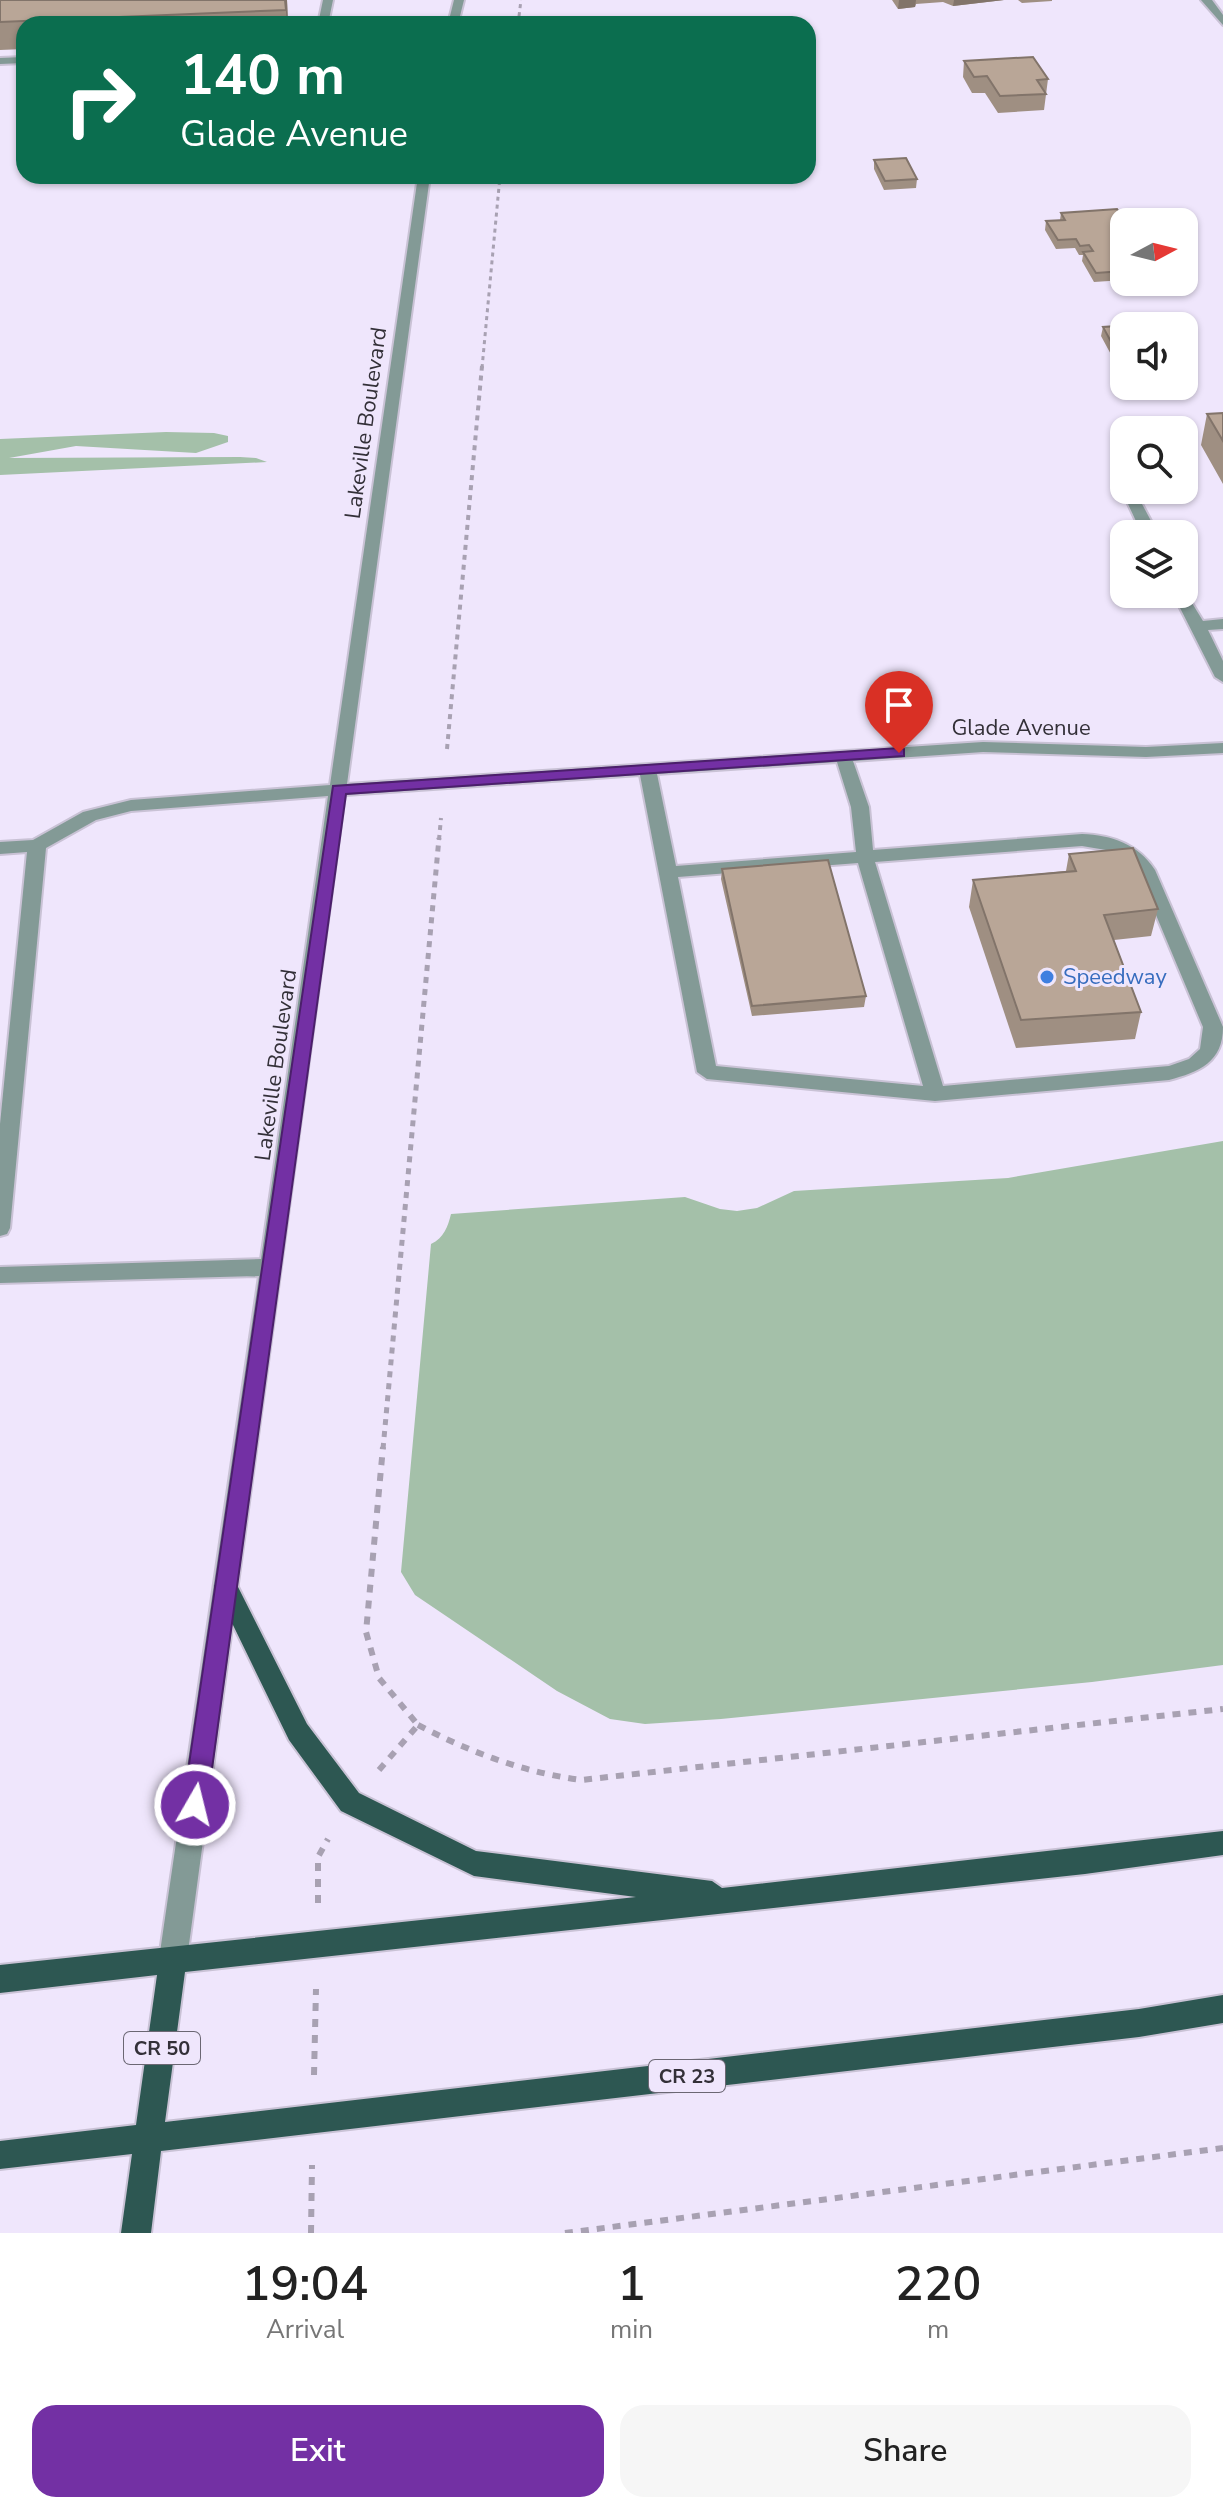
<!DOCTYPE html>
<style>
:root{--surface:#fff;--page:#f6f6f6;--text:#222;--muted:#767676;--accent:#7330a4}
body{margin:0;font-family:"Nunito Sans",sans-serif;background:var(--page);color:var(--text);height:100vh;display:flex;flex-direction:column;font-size:30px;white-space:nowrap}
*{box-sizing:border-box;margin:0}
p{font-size:26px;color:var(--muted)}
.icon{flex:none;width:44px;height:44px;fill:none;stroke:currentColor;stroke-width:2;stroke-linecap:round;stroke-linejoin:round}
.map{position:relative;height:2233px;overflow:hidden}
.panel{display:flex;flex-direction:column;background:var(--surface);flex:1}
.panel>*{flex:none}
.hud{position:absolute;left:16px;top:16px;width:800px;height:168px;border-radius:24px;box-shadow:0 2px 6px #0004;background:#0b6e4f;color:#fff;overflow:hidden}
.needle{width:52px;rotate:83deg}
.tools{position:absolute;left:1110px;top:208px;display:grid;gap:16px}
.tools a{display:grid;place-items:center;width:88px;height:88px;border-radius:16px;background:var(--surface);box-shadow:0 2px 6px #0004;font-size:40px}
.pin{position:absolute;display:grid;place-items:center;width:68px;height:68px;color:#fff;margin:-82px -34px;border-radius:50% 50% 50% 0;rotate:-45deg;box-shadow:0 0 8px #0007}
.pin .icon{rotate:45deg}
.me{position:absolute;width:88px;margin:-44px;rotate:8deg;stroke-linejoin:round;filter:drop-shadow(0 0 6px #0008)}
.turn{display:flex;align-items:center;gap:28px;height:168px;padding:0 32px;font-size:36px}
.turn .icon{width:104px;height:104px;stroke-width:2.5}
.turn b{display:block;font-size:56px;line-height:68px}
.eta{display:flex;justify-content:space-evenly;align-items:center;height:136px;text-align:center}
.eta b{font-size:48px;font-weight:600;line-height:56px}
.button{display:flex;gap:16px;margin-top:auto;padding:16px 32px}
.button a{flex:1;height:92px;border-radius:24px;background:var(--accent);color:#fff;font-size:32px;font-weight:600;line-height:92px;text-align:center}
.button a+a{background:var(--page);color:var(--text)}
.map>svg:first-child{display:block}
</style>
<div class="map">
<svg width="1223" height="2233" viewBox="0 0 1223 2233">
<rect width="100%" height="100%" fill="#efe6fc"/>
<!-- green -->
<path fill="#a4c0a9" d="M166,432L214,433L228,436V442L196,453L76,446L9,458L240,457L256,458L267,462L0,475V439Z
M1223,1141V1665L1092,1682L721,1719L645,1724L610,1719L557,1691L415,1595L401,1572L431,1244C444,1238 448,1226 451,1214L685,1197L720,1209L737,1211L757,1208L794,1191L1008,1178Z"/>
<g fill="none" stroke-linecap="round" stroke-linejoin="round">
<defs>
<path id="minor" d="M323,0H333L328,24H318Z
M454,0H464L458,24H448Z
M1201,0H1212L1223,15V25Z
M24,57V63L0,64V58Z
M418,176H430L347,784L983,742L1146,747L1223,743V753L1146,757L983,752L853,761L869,807L873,850L1082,834C1112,835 1138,844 1155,870L1223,1027C1223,1062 1199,1072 1169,1080L935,1101L707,1079L697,1072L640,775L345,795L187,1959L183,1968L173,1972L163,1968L159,1959L259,1276L0,1283V1267L261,1259L328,796L131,811L96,820L46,848L10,1228L7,1234L0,1236V1124L27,852L0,854V842L33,840L83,812L131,800L330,785ZM837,762L851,807L856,852L676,866L657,774ZM1082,846L1112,851L1138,872L1203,1027L1200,1049L1189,1059L1169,1066L943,1086L875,862ZM858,863L923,1086L716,1066L678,877Z
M1135,500L1142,504L1158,534H1142L1128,504Z
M1184,590L1203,621L1223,619V629L1208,630L1223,661V682L1215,677L1173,594H1184Z"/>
<path id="major" d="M226,1576L234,1579L307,1724L359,1793L476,1851L712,1881L722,1888L1223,1831V1855L1085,1874L185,1972L165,2122L1139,2009L1223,1995V2023L1139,2037L161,2151L151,2233H121L132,2154L0,2169V2141L136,2125L157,1975L0,1993V1965L636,1897L474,1876L341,1811L289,1740L214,1586L218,1579Z"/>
</defs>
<!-- minor casing -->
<use href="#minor" stroke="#c9c2d5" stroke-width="4"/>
<!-- major casing -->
<use href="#major" stroke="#c9c2d5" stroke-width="4"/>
<!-- path-far3 -->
<path stroke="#a8a1b2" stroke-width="3" stroke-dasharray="4 4" stroke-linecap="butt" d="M518,24L521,0
M482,368L500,176"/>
<!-- path-far2 -->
<path stroke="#a8a1b2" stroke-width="4" stroke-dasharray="5 5" stroke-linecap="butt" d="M447,749L482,366
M439,840L441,818"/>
<!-- path-far1 -->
<path stroke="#a8a1b2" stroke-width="5" stroke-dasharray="6 6" stroke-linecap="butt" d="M383,1449L439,838"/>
<!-- path -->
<path stroke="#a8a1b2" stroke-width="6" stroke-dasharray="8 8" stroke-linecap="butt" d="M418,1725C470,1752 522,1772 581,1780L1223,1709
M379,1770L418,1725L379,1678L366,1632L383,1447
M318,1903V1857L328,1839
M314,2075L316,1989
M311,2233L312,2165
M565,2233L1223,2148"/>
<!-- minor -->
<use href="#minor" fill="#839a96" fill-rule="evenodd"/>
<!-- major -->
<use href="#major" fill="#2d5752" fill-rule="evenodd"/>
</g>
<!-- wall -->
<path fill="#9f8f82" d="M0,0H287L288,24H24V49L0,50Z
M892,0H1004L953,6L943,2L916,4L915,7L898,9Z
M1018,0H1052V1L1022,3Z
M964,61L1048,79L1044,110L998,113L985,93H972L963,77Z
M874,160L917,179L916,188L884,190L874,169Z
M1061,213L1124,222V280L1094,282L1082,261L1083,255H1079L1075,248L1056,249L1045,230L1046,221L1060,220Z
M1124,326V360H1114L1101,336L1103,327Z
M1223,413V484L1201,445L1207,414Z
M1069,854L1158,909L1151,936L1114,940L1141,1012L1135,1039L1016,1048L969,907L973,880L1066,871Z
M722,869L866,996L864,1007L752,1016L721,879Z"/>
<!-- shaded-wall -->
<path fill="#82746a" d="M285,0H287L288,24H287Z
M899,0H916L915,7L898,9Z
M954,0H1004L953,6Z"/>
<!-- building -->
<path fill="#b9a697" stroke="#82746a" stroke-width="2" d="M0,0H285L286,10L0,22Z
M1033,57L1048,79L1037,80L1046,94L1000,96L987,76L974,77L964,61Z
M906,158L917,179L885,181L874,160Z
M1117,209L1125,222H1124V271L1096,273L1083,252L1093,251L1089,245L1080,246L1076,239L1058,240L1046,221L1065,220L1061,213Z
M1165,323L1167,326H1124V350L1116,351L1103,327Z
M1223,413V441L1207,414Z
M1133,848L1158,909L1104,915L1141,1012L1021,1020L973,880L1076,871L1069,854Z
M828,860L866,996L752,1006L722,869Z"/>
<!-- route -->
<path fill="#7330a4" stroke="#4b1f6b" stroke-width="2" d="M899,748L904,749V756L346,794L207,1805L203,1813L195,1816L187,1813L183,1805L333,786Z"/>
<!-- markers -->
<circle fill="#3f7fe0" stroke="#efe6fc" stroke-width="3" cx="1047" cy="977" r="8"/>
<g text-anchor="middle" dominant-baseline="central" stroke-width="6" stroke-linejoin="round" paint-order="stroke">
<!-- shield labels -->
<g fill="#efe6fc" stroke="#6b6773" stroke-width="2">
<rect x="124" y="2032" width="76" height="32" rx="6"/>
<rect x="649" y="2060" width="76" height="32" rx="6"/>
</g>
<g font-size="20" font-weight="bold" fill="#333038">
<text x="162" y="2048">CR 50</text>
<text x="687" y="2076">CR 23</text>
</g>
<!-- street labels -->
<g font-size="22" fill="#333038" stroke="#efe6fc">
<text transform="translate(366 423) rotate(-82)">Lakeville Boulevard</text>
<text x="1021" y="728">Glade Avenue</text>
<text transform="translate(276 1065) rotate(-82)">Lakeville Boulevard</text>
</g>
<!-- shop labels -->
<g font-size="22" fill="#366cbe" stroke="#efe6fc" text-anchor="start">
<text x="1063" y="977">Speedway</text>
</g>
</g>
</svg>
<div class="tools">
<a><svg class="needle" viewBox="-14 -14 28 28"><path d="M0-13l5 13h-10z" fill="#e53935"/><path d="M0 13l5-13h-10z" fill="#767676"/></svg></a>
<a><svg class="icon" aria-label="sound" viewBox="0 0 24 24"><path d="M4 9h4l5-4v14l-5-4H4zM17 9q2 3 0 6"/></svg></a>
<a><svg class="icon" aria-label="search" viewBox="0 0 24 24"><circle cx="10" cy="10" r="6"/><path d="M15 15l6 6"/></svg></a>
<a><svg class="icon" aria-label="layers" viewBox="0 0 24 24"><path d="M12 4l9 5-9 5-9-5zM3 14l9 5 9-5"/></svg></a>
</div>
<div class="pin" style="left:899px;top:753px;background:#d93025"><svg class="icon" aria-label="arrive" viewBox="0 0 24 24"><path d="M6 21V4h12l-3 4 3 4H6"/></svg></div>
<svg class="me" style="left:195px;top:1805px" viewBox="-20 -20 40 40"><circle r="17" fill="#7330a4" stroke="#fff" stroke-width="3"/><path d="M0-11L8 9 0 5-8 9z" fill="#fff"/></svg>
<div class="hud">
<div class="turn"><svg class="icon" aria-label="right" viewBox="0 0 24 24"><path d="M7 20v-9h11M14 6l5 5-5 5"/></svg><div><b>140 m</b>Glade Avenue</div></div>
</div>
</div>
<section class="panel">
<div class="eta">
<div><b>19:04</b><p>Arrival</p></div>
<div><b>1</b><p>min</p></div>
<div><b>220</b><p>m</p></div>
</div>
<div class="button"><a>Exit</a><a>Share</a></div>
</section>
